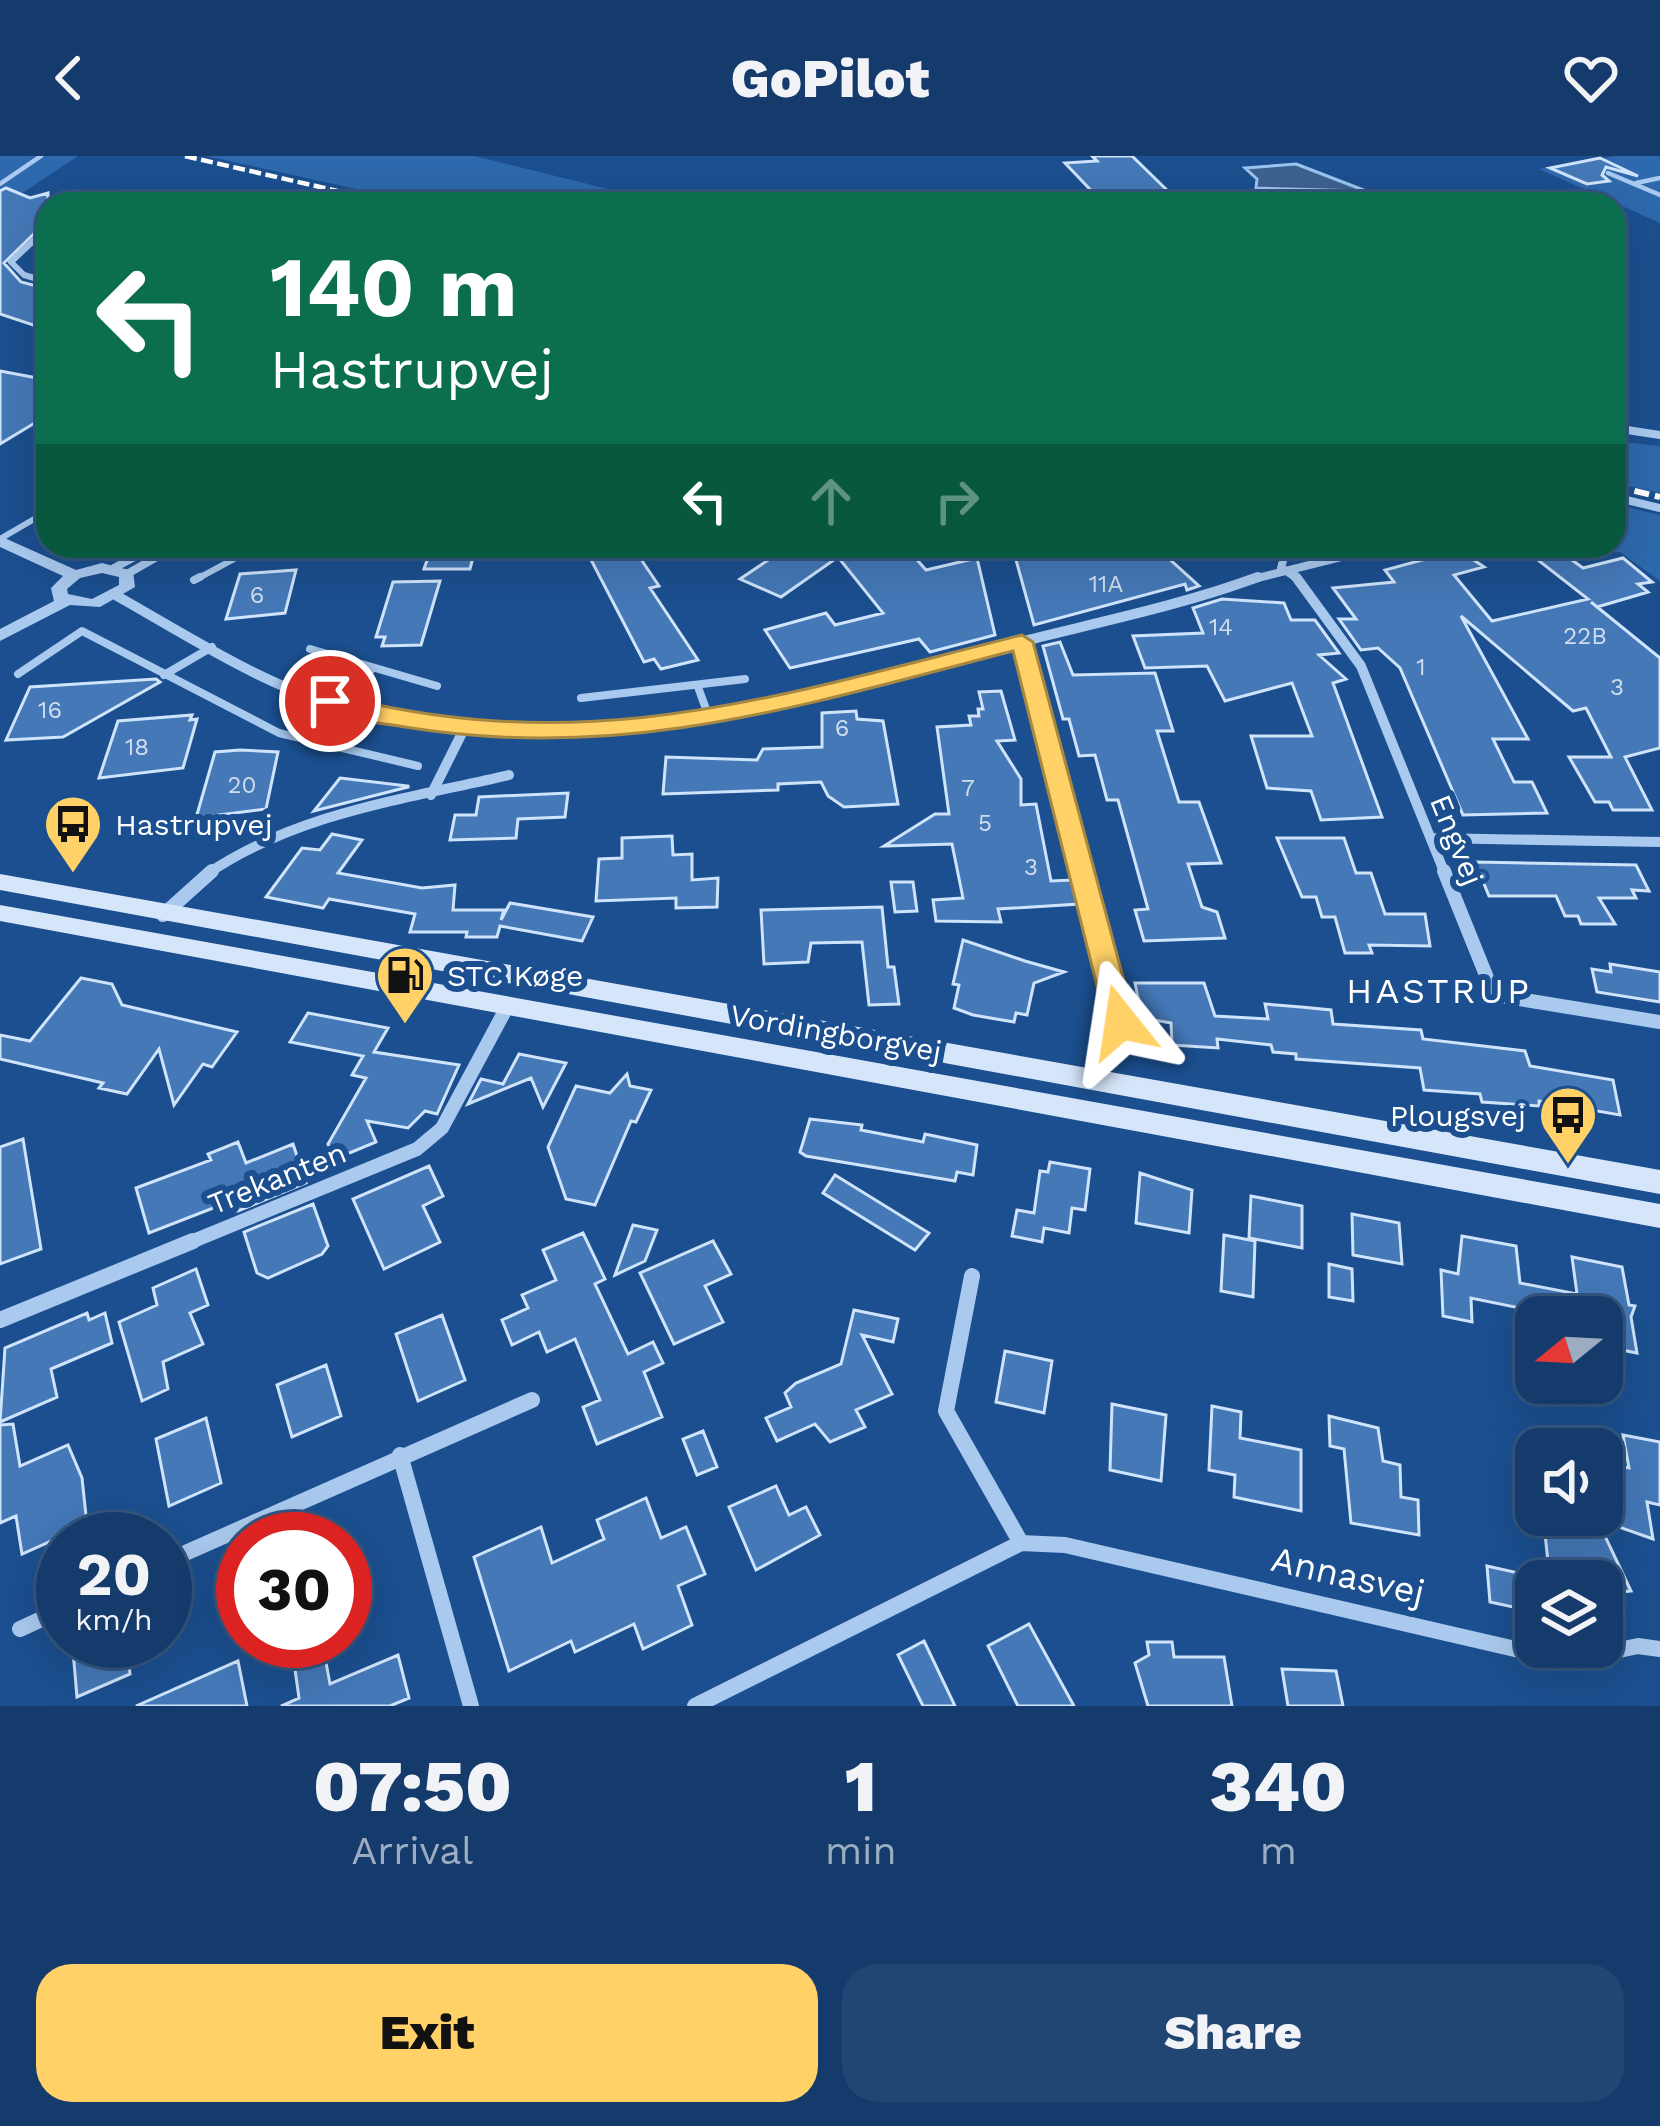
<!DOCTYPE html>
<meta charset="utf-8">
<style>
:root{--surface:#143b6b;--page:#214673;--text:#f1f3f6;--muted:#9dadc1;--line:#33557e;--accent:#ffd166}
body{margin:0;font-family:"Work Sans",sans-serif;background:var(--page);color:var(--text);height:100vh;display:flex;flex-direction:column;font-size:45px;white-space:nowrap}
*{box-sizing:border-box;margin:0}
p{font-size:39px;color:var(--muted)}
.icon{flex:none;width:66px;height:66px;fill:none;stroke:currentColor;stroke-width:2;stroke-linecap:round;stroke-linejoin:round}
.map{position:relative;height:1550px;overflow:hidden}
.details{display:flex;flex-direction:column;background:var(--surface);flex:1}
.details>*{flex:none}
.guide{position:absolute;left:36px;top:36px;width:1590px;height:366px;border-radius:36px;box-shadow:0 12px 48px #0002,0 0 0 3px var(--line);background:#0b6e4f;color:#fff;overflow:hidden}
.needle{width:78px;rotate:252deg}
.tools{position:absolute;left:1515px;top:1140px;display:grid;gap:24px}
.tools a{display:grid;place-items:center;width:108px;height:108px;border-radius:24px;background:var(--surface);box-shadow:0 12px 48px #0002,0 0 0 3px var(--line);font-size:60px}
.speed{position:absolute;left:36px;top:1356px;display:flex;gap:24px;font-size:60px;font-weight:700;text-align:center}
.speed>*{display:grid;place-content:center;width:156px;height:156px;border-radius:50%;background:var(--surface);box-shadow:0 12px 48px #0002,0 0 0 3px var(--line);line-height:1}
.speed small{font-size:30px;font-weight:400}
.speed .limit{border:18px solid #d22;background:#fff;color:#111}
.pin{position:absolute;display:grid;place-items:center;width:102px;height:102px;color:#fff;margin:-51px;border:6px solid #fff;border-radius:50%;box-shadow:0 3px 12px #0007}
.me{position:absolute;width:132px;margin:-66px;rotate:345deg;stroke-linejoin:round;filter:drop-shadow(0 0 9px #0008)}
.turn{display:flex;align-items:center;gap:42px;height:252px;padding:0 36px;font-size:54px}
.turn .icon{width:156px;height:156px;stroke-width:2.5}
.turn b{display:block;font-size:84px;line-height:102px}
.lanes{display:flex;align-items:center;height:114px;padding:0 36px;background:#0003;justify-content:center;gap:60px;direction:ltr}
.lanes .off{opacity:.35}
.eta{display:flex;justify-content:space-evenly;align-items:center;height:204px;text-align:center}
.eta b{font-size:72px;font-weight:800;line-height:84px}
.cta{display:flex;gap:24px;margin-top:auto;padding:24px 36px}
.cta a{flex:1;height:138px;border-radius:36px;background:var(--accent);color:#111;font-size:48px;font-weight:800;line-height:138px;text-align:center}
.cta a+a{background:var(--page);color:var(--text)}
header{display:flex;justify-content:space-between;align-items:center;height:156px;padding:0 36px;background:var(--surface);font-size:54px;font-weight:800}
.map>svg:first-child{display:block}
</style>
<header><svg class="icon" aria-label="back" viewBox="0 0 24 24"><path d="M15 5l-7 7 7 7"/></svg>GoPilot<svg class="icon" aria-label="heart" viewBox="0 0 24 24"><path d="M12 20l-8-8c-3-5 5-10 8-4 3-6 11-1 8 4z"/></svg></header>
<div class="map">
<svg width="1660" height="1550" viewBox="0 0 1660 1550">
<rect width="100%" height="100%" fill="#1b4f8f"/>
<!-- green -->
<path fill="#2e69ad" d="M0,0H78L0,52Z
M206,0H474L669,48H425Z
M1616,0H1660V67L1539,13Z
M1614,285L1660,290V337L1614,327Z
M1614,348L1660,359V425L1620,396L1583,397L1575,390H1614Z"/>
<!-- water -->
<path fill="#3c6290" stroke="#9cc4f0" stroke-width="3" d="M1296,8L1366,35L1256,32L1257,23L1245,12Z"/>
<!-- building -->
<path fill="#4478b7" stroke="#cfe3fa" stroke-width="3" d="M1092,0H1132L1174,41L1102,46L1065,7L1097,5Z
M1600,2L1638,20L1606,11L1602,19L1609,25L1587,28L1550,12Z
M6,32L30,42L48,37V64L4,107L21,126L48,133V174L0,158V35Z
M0,215L48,224V259L0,288Z
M432,390H476L470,413H424Z
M614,390H632L659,430L650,432L698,504L661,513L654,503L644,506L587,396Z
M789,390H905L926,414L977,402L995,479L930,496L919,483L790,512L765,474L826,457L835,469L883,457L838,401L781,441L740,423Z
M1026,390L1072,396L1088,392L1094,398L1155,390L1199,430L1187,434L1185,428L1034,469L1013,393Z
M1520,390H1553L1583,412L1623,402L1652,426L1638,428L1648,436L1597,451L1591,446L1660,502V592L1625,601L1652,654H1613L1609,646H1595L1569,601H1611L1586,552L1573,555L1461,460L1528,583H1493L1514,626H1532L1547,657L1463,659L1400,512L1378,492L1361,494L1339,463H1356L1333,432L1394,426L1385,414L1459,394L1484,411L1454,419L1492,465L1588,443Z
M296,414L285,457L226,463L240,418Z
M440,425L421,489L382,490L385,481H376L393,426Z
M1222,443L1284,447L1291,464H1315L1339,497L1319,499L1346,523L1333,527L1382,661L1321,664L1311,635L1267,632L1251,580H1312L1292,527L1225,545L1207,510L1145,512L1133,480L1203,477L1193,452Z
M1060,486L1073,519L1155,517L1173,575H1157L1179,646H1199L1221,707L1188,708L1202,751L1217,756L1225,782L1144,785L1135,754L1148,753L1118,644H1107L1095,599L1079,600L1069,563H1063L1043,490Z
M156,523L160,526L63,581L6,584L30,531Z
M1001,535L1015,584L997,585L1021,623V649L1036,648L1051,725L1073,724L1079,748L998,753L1001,766L936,765L933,744L963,742L952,688L884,690L935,658H949L937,571L971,569L969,560H979L978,553H983L979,536Z
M856,555L857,563L883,565L898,648L844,651L828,640L821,626L778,628V634L663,638L666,601L757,604L763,593L822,591V557Z
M192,559L190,564L197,563L183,612L99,622L118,565Z
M240,594L278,596L266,653L196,662L215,596Z
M340,622L408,630V631L314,655Z
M568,637L565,661L518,663L516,682L450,684L455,659H476L479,641Z
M332,678L362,684L338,717L422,732L455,729L453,754H504L501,764L510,747L593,761L582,785L500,770L497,781H466L467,776H410L415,758L329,743L323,752L266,741L302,692L320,694Z
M672,680L673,699L692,698V724L718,722L717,751L676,752V742L596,745L599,703L622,702V682Z
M1277,682H1344L1356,717H1371L1385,758H1425L1430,790L1369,789L1372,797H1345L1335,761H1322L1316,741H1302Z
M1475,706L1636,709L1649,735L1632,734L1636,742H1599L1615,768H1581L1578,760H1565L1556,740H1489Z
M891,726H913L917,755L895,756Z
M882,751L888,811H894L899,848L869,849L862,786L811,787L808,806L764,808L761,754Z
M963,784L1025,805L1064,816L1034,827L1027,859L1016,857L1014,866L973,859L954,852L959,829L953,828Z
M1610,808L1660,816V846L1597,836L1592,813L1611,816Z
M81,822L112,828L122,849L237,876L212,911L203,908L174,949L159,893L127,938L99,932L103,927L0,903V879L30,885Z
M1135,827H1204L1215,860L1268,863L1265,848L1301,851L1331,854L1333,868L1421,874L1423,883L1525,895L1530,910L1613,924L1620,959L1539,945V950L1482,946L1480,938L1424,934L1420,912L1296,903V898L1273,896L1271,889L1217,883L1218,892L1172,889L1171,867L1142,862Z
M308,857L388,872L374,896L459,909L437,958L425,955L408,972L367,965L376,986L335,1003L328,988L366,922L352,919L363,900L290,886Z
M519,898L566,907L543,951L531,922L468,948L481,923L503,928Z
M627,918L630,930L651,934L636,966L631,965L595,1049L566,1043L548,991L576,930L610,937Z
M810,963L862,969L861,974L923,986L925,978L977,989L973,1019L957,1016L955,1025L806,1000L800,996Z
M23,983L41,1093L0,1108V991Z
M238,986L246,1007L293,988L306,1027L238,1055L228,1054L226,1047L149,1077L136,1032L211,1004L208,998Z
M1050,1006L1090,1013L1085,1054L1072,1052L1069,1077L1044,1072L1042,1086L1012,1080L1017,1054L1034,1057L1040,1015L1048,1016Z
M429,1010L443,1040L423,1050L440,1086L384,1113L353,1043Z
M1140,1017L1192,1034L1189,1077L1136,1067Z
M835,1019L929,1077L915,1094L823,1037Z
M1251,1040L1302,1050V1092L1249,1082Z
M313,1048L328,1090L322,1098L268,1122L257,1117L244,1076Z
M1352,1058L1399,1067L1402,1108L1353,1099Z
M633,1069L657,1074L645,1105L615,1119Z
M583,1077L605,1123L595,1128L628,1198L653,1186L663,1207L644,1216L662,1261L597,1288L583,1251L600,1244L575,1183L547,1196L539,1176L512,1189L502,1164L528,1152L522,1139L556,1124L543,1094Z
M1224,1079L1255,1085L1253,1141L1221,1135Z
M1462,1080L1516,1090L1520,1127L1577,1138L1572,1101L1622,1111L1629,1149L1635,1150L1631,1161L1637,1197L1602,1190V1161H1564L1471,1142L1472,1166L1443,1160L1441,1114L1458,1118Z
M713,1085L731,1118L705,1130L723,1166L674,1188L640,1117Z
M1329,1108L1352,1113L1353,1145L1329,1141Z
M196,1113L208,1149L190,1157L203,1188L163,1206L168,1233L142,1245L119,1166L157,1149L153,1132Z
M854,1154L898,1163L893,1186L862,1179L892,1238L856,1254L865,1271L830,1286L815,1268L777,1285L766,1262L791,1251L785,1237L796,1227L841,1208Z
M87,1157L89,1164L105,1157L112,1187L51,1213L57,1241L0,1266L5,1192Z
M442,1159L465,1224L418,1245L396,1178Z
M1005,1195L1052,1205L1044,1257L996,1246Z
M326,1209L341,1260L292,1281L277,1229Z
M1112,1248L1166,1259L1161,1325L1110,1314Z
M1212,1250L1241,1256L1240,1282L1301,1294V1355L1234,1341L1235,1319L1209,1314Z
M1329,1260L1378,1272L1383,1305L1400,1309L1401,1341L1418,1344L1419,1379L1351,1367L1344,1293L1330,1290Z
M206,1262L221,1327L169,1350L156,1283Z
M13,1268L20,1310L68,1289L82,1322L87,1369L22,1398L16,1360L0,1367V1269Z
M703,1275L717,1311L697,1319L683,1283Z
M1623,1279L1660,1286V1349L1647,1346L1653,1383L1602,1365V1307L1629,1312Z
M776,1330L789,1359L806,1351L820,1379L756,1414L729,1351Z
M646,1342L661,1382L686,1371L705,1418L678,1430L692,1469L643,1493L634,1468L575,1496L571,1485L509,1515L474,1401L541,1371L552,1407L604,1383L597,1364Z
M1543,1359H1595L1631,1435L1602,1438V1425H1550Z
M1487,1410L1536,1421V1456L1490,1446Z
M1029,1468L1074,1550H1018L988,1490Z
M97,1485H127L130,1518L77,1541L73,1495Z
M291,1485H322L330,1528L398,1499L409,1542L390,1550H281L299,1542Z
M924,1485L955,1550H923L898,1499Z
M1147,1486H1172L1174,1501H1224L1232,1550H1148L1135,1507L1149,1499Z
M238,1505L247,1550H136Z
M1282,1513L1336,1515L1343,1550H1288Z"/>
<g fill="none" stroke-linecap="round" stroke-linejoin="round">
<!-- service-far2 -->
<path stroke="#a9c9ee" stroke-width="4.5" d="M1608,17L1660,39
M1636,27L1660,22
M0,28L41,0"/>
<!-- service-far1 -->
<path stroke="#a9c9ee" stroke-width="6" d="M0,383L48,355
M195,424L258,390"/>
<!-- service -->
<path stroke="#a9c9ee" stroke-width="8" d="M194,424L200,421
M310,493L437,530
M18,518L82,475L279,577L418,610
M164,519L212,491
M698,531L710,564
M581,542L745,523
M330,545L371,514"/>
<!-- minor-far4 -->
<path stroke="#a9c9ee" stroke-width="6" d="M48,71L11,106L24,119L48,126"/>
<!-- minor-far3 -->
<path stroke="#a9c9ee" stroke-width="8" d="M1614,272L1660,279
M1614,341L1660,352
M114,412L155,390
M1281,412L1287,390
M1285,414L1299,424
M127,418L176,390
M1250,424L1385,390"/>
<!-- minor-far2 -->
<path stroke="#a9c9ee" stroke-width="10" d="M1296,421L1361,510L1445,718
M117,440C195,484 273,536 362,557C579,608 795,544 1004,490C1089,468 1177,451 1258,421
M1022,486L1083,718
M431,639L464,573
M1431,682L1660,686
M207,718C297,657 405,643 509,619"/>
<!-- minor-far1 -->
<path stroke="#a9c9ee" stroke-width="14" d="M1082,715L1121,866
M1444,715L1494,839L1660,866
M163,759L212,715
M186,1088L417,993L442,972L507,851"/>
<!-- minor -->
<path stroke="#a9c9ee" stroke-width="16" d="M0,1164L193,1085
M400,1299L471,1550
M1021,1387L1065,1389L1567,1505L1638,1490L1660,1493
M165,1406L532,1244
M20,1473L63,1453
M695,1550L1021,1387L946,1255L972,1120"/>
<!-- tertiary -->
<path fill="#a9c9ee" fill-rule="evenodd" d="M0,380L76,414L102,407L133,415L135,431L100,451L70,449L0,485V473L54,445L51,432L63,420L0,391ZM102,417L119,421V429L92,443L68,438L67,433L80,422Z"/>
<!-- secondary -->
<path fill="#d6e6fa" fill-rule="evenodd" d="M0,718L1660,1014V1038L0,734Z
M0,749L1660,1048V1072L0,765Z"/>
<!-- rail-far1 -->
<path stroke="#fff" stroke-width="4.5" stroke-dasharray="12 4.5" stroke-linecap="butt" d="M185,0L394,48"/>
<!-- rail -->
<path stroke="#fff" stroke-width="6" stroke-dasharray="15 6" stroke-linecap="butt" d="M1614,330L1660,341"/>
</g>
<!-- route -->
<path fill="#ffd166" stroke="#a68842" stroke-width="3" d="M1022,479L1033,486L1135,866L1121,877L1106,866L1013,495C804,549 624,607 405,571C378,566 339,565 318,545L330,538C589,605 772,541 1022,479Z"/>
<!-- icons -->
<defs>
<symbol id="bus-pin" viewBox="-11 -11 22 30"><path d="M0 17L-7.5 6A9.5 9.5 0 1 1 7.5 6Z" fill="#ffd166" stroke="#1b4f8f"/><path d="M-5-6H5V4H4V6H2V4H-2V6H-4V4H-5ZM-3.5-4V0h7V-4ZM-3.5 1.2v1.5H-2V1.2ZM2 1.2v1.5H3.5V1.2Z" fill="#111"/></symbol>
<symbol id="fuel-pin" viewBox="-11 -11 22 30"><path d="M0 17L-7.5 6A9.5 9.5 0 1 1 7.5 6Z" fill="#ffd166" stroke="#1b4f8f"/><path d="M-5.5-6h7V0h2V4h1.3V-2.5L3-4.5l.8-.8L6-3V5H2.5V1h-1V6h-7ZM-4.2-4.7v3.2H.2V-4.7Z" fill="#111"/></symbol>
</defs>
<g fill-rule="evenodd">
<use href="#bus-pin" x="40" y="635" width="66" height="90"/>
<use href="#fuel-pin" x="372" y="786" width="66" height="90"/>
<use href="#bus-pin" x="1535" y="926" width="66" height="90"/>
</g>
<g text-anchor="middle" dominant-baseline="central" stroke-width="12" stroke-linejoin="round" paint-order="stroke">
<!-- number labels -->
<g font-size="24" fill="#d0dded">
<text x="1106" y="428">11A</text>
<text x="257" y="439">6</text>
<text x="1221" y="471">14</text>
<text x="1585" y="480">22B</text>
<text x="1421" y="511">1</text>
<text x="1617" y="531">3</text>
<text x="50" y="554">16</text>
<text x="842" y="572">6</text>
<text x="137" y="591">18</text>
<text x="242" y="629">20</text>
<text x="968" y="632">7</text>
<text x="985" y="667">5</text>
<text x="1031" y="711">3</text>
</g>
<!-- poi labels -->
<g font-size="30" fill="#fff" stroke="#1b4f8f" text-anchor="start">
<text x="115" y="668">Hastrupvej</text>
<text x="447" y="819">STC Køge</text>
<text x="1526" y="959" text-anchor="end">Plougsvej</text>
</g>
<!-- street labels -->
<g font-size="30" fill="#fff" stroke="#1b4f8f">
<text transform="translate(1457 684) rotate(68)">Engvej</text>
<text transform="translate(836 877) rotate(10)">Vordingborgvej</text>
<text transform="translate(277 1022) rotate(-22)">Trekanten</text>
</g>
<!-- quarter labels -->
<g font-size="36" letter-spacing="3" fill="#fff" stroke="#1b4f8f">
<text x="1439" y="835">HASTRUP</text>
</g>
<!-- near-street labels -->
<g font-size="36" fill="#fff" stroke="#1b4f8f">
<text transform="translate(1348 1420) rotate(13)">Annasvej</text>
</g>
</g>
</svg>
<div class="tools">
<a><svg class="needle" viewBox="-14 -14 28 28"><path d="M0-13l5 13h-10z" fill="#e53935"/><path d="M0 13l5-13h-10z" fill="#9dadc1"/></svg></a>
<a><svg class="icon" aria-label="sound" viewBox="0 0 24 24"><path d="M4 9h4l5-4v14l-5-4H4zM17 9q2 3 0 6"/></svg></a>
<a><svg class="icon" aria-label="layers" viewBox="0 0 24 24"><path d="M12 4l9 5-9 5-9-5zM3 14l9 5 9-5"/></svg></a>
</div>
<div class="speed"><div>20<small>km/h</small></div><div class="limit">30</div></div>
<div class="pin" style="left:330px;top:545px;background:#d93025"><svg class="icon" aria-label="arrive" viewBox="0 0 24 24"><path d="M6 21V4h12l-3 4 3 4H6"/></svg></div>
<svg class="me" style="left:1121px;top:866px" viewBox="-20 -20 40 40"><path d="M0-17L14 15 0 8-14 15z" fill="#ffd166" stroke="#fff" stroke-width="4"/></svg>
<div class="guide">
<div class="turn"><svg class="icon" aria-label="left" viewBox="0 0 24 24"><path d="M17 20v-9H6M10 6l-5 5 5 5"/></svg><div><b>140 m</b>Hastrupvej</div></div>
<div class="lanes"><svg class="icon" aria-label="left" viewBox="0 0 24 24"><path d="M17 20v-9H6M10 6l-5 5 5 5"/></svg><svg class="icon off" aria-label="ahead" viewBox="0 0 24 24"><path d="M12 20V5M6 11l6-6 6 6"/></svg><svg class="icon off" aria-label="right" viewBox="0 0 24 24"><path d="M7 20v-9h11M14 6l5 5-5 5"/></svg></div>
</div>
</div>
<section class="details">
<div class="eta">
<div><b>07:50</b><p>Arrival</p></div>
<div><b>1</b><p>min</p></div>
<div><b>340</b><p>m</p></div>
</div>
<div class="cta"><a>Exit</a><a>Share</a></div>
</section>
